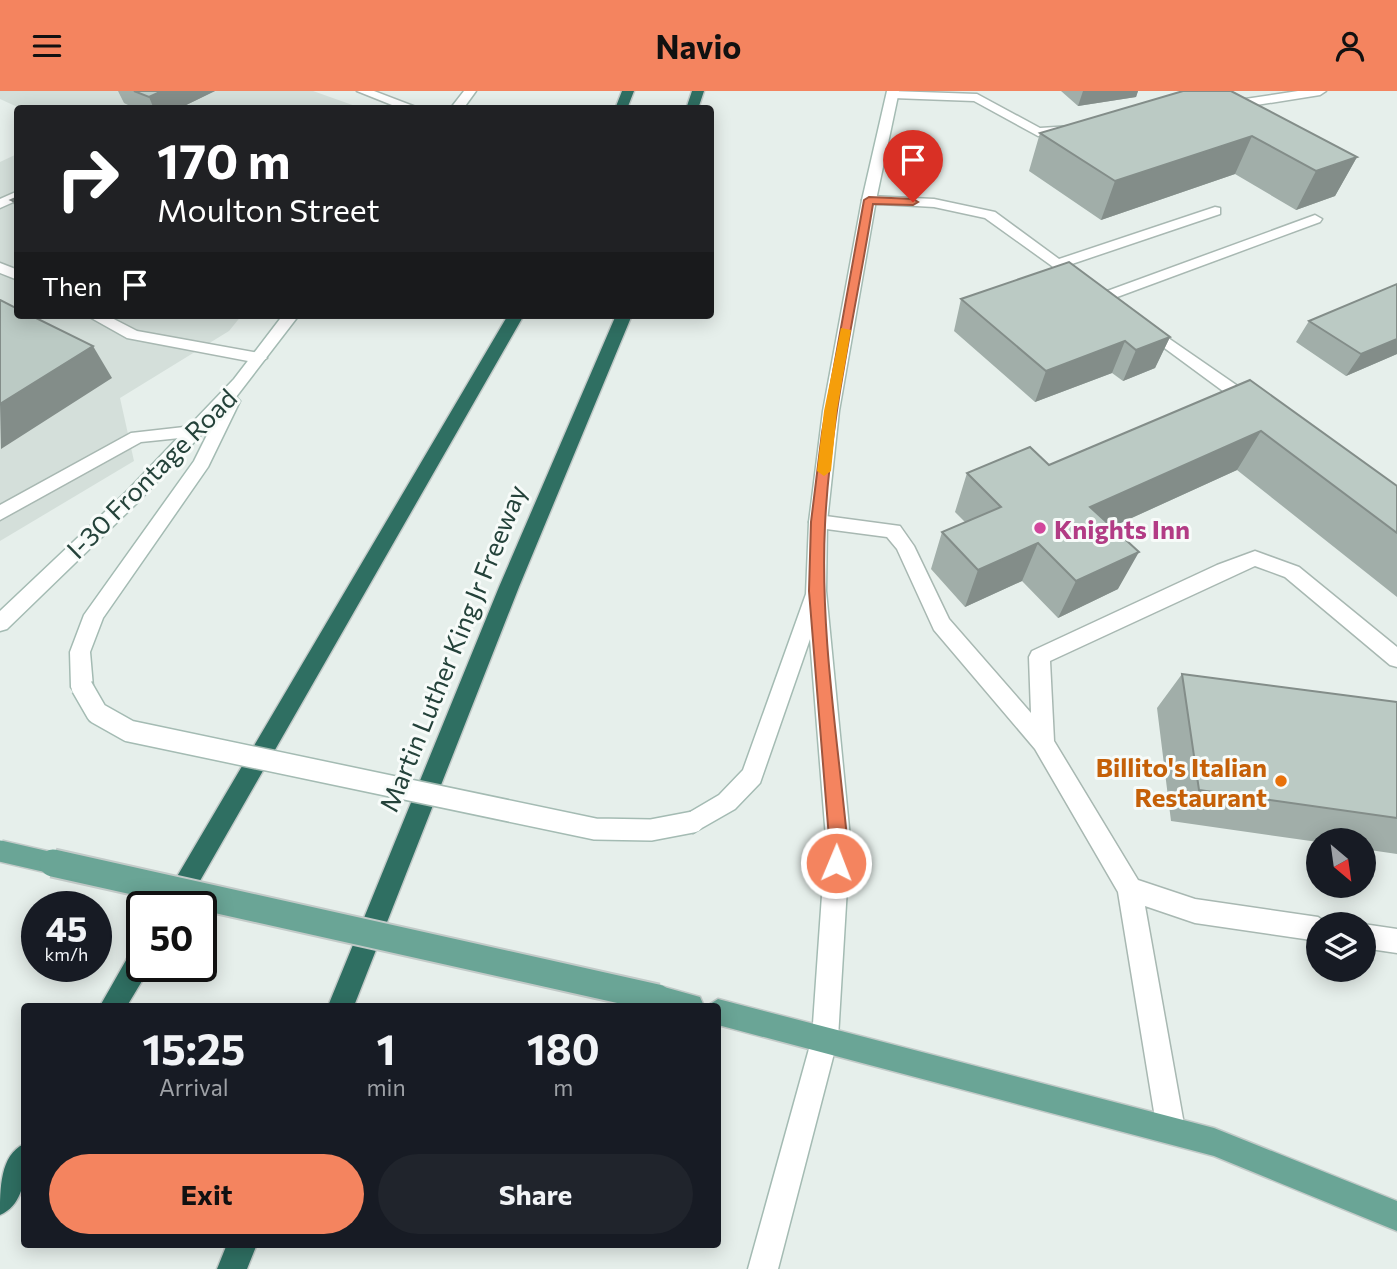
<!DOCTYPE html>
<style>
:root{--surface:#171b24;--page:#20242c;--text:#f1f3f6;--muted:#9ea1a6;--accent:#f4845f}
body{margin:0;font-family:Commissioner,sans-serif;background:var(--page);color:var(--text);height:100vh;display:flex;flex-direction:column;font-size:26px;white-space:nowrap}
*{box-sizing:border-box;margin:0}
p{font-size:23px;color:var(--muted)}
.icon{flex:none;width:38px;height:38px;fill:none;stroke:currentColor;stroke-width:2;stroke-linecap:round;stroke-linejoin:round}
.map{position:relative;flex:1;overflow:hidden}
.side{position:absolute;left:21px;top:912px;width:700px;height:245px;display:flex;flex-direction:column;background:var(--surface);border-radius:7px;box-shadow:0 4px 18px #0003}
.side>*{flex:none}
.top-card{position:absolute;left:14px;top:14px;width:700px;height:214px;border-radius:7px;box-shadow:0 4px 18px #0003;background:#202124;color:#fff;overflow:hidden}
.needle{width:46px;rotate:151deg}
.fabs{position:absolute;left:1306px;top:737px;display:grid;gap:14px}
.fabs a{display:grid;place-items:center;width:70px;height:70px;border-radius:50%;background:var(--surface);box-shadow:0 4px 18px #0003;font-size:35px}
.speed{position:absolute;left:21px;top:800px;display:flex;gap:14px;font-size:35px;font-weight:700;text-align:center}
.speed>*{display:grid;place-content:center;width:91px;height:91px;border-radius:50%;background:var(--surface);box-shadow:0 4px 18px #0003;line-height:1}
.speed small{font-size:18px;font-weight:400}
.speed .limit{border:4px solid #111;border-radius:10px;background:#fff;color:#111}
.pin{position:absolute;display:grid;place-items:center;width:60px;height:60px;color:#fff;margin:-72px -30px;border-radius:50% 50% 50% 0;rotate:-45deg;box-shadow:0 0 7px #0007}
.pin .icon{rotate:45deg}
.me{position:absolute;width:77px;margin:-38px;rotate:1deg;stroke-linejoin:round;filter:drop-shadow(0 0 5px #0008)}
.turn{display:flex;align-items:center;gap:24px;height:147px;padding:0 28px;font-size:32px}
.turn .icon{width:91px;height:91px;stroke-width:2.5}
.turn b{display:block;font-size:49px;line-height:60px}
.then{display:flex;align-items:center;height:66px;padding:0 28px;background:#0003;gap:14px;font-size:26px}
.eta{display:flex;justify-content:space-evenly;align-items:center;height:119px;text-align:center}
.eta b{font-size:42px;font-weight:700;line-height:49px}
.button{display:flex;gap:14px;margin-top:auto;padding:14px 28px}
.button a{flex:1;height:80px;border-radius:42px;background:var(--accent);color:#111;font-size:28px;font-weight:700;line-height:80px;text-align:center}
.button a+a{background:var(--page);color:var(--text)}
header{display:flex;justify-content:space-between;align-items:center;height:91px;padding:0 28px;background:var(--accent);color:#111;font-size:32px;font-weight:700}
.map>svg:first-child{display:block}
</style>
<header><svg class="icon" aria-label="menu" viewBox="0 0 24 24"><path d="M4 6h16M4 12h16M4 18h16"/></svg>Navio<svg class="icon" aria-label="person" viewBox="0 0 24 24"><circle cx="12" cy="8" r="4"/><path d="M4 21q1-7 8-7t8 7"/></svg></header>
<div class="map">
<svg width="1397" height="1178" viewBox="0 0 1397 1178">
<rect width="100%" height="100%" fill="#e6efeb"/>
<!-- built -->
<path fill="#d4dfda" d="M0,0H313L361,17L22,18L0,8Z
M17,63L18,224H242L229,240L120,307L134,370L0,450V71Z"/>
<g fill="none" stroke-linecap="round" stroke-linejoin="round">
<defs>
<path id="lane" d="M891,0L977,3L1040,37L1072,35L1078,39L1072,43L1038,45L974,10L893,7L887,3Z
M1298,0H1326L1320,4L1225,19L1219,15L1225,11Z
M18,100V109L0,117V108Z
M1215,116L1220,117V123L1063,176H1053L1051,173L1053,170Z
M0,172L18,179V189L0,182Z
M86,224H106L137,240L259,262L267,267L259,272L127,247Z
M193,335L202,341L199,345L141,351L0,429V414L131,342Z
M818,424L900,435L914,455L949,528L1031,622L1029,566L1032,560L1217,474L1255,460L1299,476L1397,556V576L1390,574L1285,486L1255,475L1050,570L1054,650L1138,789L1195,808L1318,826L1328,833H1318V850L1195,832L1145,815L1185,1039L1181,1049L1171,1053L1161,1049L1157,1039L1118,801L1035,658L934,539L897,458L887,446L811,436L809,431L811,426Z
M1362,833H1363L1397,838V862L1363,857Z"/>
<path id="street" d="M357,0H374L421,18H402Z
M869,105L934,108L995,121L1089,190L1087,193H1077L985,127L934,116L864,112L862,109Z
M1315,124L1322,128L1320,131L1109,209H1099L1097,206L1099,203Z
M1145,231L1258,309L1260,313L1258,317H1246L1140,239L1137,236L1140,233Z"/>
<path id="secondary" d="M464,0H476L463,18H450Z
M887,0H899L876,109L839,320L827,431L826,500L850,747L838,947L778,1178H748L812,947L826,747L810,548L760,692L735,718L693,742L685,738L681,731L685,724L719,704L743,679L806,503L809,431L823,320L862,109Z
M283,224H299L236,306L240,310L208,376L103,527L90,561L93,596L89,602L82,605L75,602L71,596L70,561L84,524L194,370L214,330L138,411L7,538L0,540V520L126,401L234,288Z"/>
<path id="primary" d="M657,894L700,906L704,915H647L644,907L648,898Z
M718,908L1214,1037L1397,1110V1140L1214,1065L718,934V915H707Z"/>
<path id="highway" d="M622,0H634L627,18H615Z
M692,0H704L698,18H686Z
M508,224H524L185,816H159Z
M616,224H632L519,496L354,915H328L499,496Z
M142,854V875H151L127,915H100L133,857Z
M24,1053C26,1078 27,1112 0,1124C0,1098 0,1064 24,1053Z
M227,1153H257L247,1178H217Z"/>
</defs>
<!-- lane casing -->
<use href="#lane" stroke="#a8b8b2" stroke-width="3"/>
<!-- street casing -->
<use href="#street" stroke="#a8b8b2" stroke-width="3"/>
<!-- secondary casing -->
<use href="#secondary" stroke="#a4bbb3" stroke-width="3"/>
<!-- primary casing -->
<use href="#primary" stroke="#c2cac8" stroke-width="3"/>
<!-- highway casing -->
<use href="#highway" stroke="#c2cac8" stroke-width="3"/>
<!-- lane -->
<use href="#lane" fill="#fff" fill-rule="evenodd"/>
<!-- street -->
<use href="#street" fill="#fff" fill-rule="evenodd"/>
<!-- secondary -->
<use href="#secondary" fill="#fff" fill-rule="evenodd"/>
<!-- primary -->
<use href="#primary" fill="#6aa596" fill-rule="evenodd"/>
<!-- highway -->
<use href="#highway" fill="#2f6f62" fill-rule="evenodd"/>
<defs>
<path id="secondary-bridge" d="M82,596L97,622L129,640L595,738L651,739L693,731"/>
<path id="primary-bridge-far1" d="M0,760L61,774"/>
<path id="primary-bridge" d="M53,772L657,907"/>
</defs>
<!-- secondary-bridge casing -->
<use href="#secondary-bridge" stroke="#a4bbb3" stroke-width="24" stroke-linecap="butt"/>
<!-- primary-bridge-far1 casing -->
<use href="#primary-bridge-far1" stroke="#c2cac8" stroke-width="24" stroke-linecap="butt"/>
<!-- primary-bridge casing -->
<use href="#primary-bridge" stroke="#c2cac8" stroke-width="31" stroke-linecap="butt"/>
<!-- secondary-bridge -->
<use href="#secondary-bridge" stroke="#fff" stroke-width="21"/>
<!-- primary-bridge-far1 -->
<use href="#primary-bridge-far1" stroke="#6aa596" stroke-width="21"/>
<!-- primary-bridge -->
<use href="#primary-bridge" stroke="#6aa596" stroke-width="27"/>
</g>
<!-- wall -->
<path fill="#a1aea9" d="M118,0H215L178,18H136L124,12Z
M1061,0H1138L1136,6L1078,15Z
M1183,0L1357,66L1335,105L1296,119L1235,83L1101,129L1029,80L1040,42Z
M18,106V120L11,109Z
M1397,193V263L1346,285L1296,251L1309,230Z
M961,208L1170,246L1155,277L1123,290L1112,282L1035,311L954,240Z
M1250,289L1397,395V506L1237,379L1112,436L1118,498L1058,527L1022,490L965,516L931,478L942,441L965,431L955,421L967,382L1049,374Z
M1182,583L1397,611V763L1363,758V749H1318V751L1171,730L1157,617Z"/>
<!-- shaded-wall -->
<path fill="#838d89" d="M162,0H215L178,18H154L149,6Z
M1083,0H1138L1136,6L1078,15Z
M1252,45L1235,83L1101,129L1115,90Z
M1357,66L1335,105L1296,119L1316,80Z
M1170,246L1155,277L1123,290L1136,259Z
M1397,248V263L1346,285L1361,263Z
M1125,250L1112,282L1035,311L1046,280Z
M93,255L112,287L1,358L0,313Z
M1261,340L1237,379L1072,454L1090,416Z
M1038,452L1022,490L965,516L978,479Z
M1139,461L1118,498L1058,527L1076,490Z"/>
<!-- building -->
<path fill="#bbcac4" stroke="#838d89" stroke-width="2" d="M134,0H162L149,6Z
M1183,0H1231L1357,66L1316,80L1252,45L1115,90L1040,42Z
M18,106V112L11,109Z
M1069,171L1170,246L1136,259L1125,250L1046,280L961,208Z
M1397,193V248L1361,263L1309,230Z
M0,209L18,218V224H30L93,255L0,313Z
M1250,289L1397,395V442L1261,340L1090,416L1139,461L1076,490L1038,452L978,479L942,441L1001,416L967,382L1030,356L1049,374Z
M1182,583L1397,611V727L1199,699Z"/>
<!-- route -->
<path fill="#f4845f" stroke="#9f563e" stroke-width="2" d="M869,106L913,108L918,111L913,114L873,113C856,218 830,328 825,434C820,538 837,643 847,747L843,778L836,780L830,778L827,772L829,747L809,500L811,431L822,342L864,109Z"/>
<!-- slow -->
<path fill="#f59e0b" d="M841,237L851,239L837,320L831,380L824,385L817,380L824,320Z"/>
<!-- markers -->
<circle fill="#d1479c" stroke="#f7fbf9" stroke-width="2.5" cx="1040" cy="437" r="7"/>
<circle fill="#e8710a" stroke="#f7fbf9" stroke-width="2.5" cx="1281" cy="690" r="7"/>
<g text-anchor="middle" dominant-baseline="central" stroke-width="6" stroke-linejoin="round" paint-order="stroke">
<!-- street labels -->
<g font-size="26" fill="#24423a" stroke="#f7fbf9">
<text transform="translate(151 382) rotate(-45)">I-30 Frontage Road</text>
<text transform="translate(452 557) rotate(-68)">Martin Luther King Jr Freeway</text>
</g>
<!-- hotel labels -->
<g font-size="26" font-weight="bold" fill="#b23c85" stroke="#f7fbf9" text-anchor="start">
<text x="1054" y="437">Knights Inn</text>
</g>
<!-- food labels -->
<g font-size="26" font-weight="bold" fill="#c56008" stroke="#f7fbf9" text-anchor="end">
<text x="1267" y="675">Billito's Italian<tspan x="1267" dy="30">Restaurant</tspan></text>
</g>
</g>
</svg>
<div class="fabs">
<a><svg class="needle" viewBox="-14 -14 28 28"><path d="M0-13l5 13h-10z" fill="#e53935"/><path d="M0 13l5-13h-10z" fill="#9ea1a6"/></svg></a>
<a><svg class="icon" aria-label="layers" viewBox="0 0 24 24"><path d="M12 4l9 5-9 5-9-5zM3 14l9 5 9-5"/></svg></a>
</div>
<div class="speed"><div>45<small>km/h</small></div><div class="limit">50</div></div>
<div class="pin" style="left:913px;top:111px;background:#d93025"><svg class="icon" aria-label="arrive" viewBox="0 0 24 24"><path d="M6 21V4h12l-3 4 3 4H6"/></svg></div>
<svg class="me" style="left:836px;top:772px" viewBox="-20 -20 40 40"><circle r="17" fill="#f4845f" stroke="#fff" stroke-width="3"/><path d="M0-11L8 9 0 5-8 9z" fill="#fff"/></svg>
<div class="top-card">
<div class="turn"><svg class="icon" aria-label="right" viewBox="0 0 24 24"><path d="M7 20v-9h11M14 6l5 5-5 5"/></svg><div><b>170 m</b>Moulton Street</div></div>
<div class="then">Then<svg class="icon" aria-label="arrive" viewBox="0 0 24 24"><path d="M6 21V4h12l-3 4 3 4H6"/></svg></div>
</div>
<section class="side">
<div class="eta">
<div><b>15:25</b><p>Arrival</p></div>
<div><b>1</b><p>min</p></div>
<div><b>180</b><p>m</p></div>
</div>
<div class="button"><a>Exit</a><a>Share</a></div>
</section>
</div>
